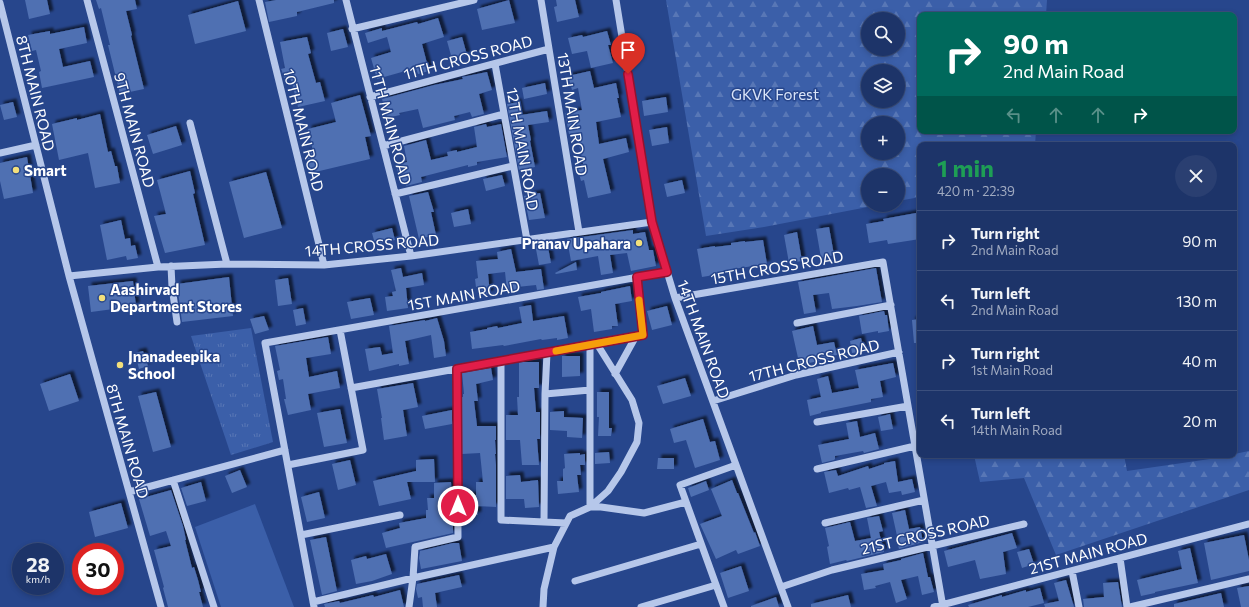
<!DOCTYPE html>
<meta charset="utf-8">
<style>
:root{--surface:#1d3469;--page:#2a3f71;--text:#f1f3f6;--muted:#a0aac0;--line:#3b4f7d}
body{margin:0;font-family:Commissioner,sans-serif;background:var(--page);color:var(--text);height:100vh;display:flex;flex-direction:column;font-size:15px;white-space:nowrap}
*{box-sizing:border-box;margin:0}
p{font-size:13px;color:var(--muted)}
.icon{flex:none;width:22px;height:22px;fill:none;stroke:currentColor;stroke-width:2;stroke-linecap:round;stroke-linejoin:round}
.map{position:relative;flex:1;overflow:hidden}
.details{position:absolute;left:917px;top:142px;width:320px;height:316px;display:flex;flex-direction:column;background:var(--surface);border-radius:8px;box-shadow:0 2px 6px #0003,0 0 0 1px var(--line)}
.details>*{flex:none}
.guide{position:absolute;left:917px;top:12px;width:320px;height:122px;border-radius:8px;box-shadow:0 2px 6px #0003,0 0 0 1px var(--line);background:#00695c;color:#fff;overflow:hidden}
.controls{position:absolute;left:861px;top:12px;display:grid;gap:8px}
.controls a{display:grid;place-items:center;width:44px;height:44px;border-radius:50%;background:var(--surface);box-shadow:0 2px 6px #0003,0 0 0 1px var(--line);font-size:20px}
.speed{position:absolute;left:12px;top:543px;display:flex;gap:8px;font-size:20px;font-weight:700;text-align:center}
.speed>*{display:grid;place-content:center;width:52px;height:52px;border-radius:50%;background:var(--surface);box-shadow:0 2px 6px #0003,0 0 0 1px var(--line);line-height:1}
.speed small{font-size:10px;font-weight:400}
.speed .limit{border:6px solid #d22;background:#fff;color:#111}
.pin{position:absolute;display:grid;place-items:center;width:34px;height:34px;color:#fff;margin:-41px -17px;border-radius:50% 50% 50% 0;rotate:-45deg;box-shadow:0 0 4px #0007}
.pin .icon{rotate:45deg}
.me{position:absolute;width:44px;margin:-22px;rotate:0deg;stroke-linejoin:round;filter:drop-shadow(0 0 3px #0008)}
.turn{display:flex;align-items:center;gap:14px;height:84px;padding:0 20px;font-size:18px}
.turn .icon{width:52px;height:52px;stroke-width:2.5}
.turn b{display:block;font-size:28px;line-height:34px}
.lanes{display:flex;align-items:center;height:38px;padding:0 20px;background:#0003;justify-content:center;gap:20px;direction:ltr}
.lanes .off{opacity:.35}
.round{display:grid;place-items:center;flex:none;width:42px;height:42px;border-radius:21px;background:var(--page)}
.headline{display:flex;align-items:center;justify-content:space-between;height:68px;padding:0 20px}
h1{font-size:24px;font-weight:700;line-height:30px;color:#1e9e55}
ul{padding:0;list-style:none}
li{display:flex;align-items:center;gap:12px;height:60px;padding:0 20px;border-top:1px solid var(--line)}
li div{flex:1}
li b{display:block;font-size:15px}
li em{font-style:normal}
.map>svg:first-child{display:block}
</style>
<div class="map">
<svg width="1249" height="607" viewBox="0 0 1249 607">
<defs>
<pattern id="forest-firs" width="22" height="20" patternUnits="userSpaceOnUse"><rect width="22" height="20" fill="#3b5fa9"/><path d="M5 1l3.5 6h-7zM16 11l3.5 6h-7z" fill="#5877b6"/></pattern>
<pattern id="park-tufts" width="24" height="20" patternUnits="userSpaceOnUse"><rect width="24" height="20" fill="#3b5fa9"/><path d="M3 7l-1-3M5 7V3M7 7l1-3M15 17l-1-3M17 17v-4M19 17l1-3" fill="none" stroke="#5877b6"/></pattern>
<filter id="shadow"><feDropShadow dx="3.5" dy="-3.5" stdDeviation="1" flood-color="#0009"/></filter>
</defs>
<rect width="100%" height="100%" fill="#27468c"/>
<!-- grass -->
<path fill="#3b5fa9" d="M255,504L294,607H221L195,527Z"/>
<!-- forest -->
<path fill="url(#forest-firs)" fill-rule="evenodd" d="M666,0H1047L1046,15H920V131H1036L1035,145H920V197L898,201V175H868V205H878L764,227L706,236ZM868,19H898V49H868ZM868,71H898V101H868ZM868,123H898V153H868Z
M1249,451V490L1056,555L1024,478L980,482L974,455H1124L1127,471L1210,459Z"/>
<!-- park -->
<path fill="url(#park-tufts)" d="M251,328L273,442L231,455L191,336Z"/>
<!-- building -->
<path fill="#4f70b2" filter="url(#shadow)" d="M25,0H47L50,14L29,19Z
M96,0H135L137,9L126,11L132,35L131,36L144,89L120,94L108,45H110L101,8L99,9Z
M276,0H334V3L297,12V16L269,22L265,2Z
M509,0L515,23L482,30L477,9Z
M556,0H575L579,17L557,22L554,7L557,6Z
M238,1L246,31L195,44L188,15Z
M438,18L444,37L422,44L429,71L418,74L416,68L377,79L371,58L391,52L387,37L368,43L365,33L382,28V31L417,22L418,24Z
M84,27L87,43L59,49L63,67L90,61L94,77L42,88L39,72L41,71L36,50L32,51L28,35L50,31V34Z
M343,29L348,47L331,51L327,33Z
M607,31L611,45H608L613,63L591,68L587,51L572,54L568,38L582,35L583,37Z
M307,37L311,53L308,54L316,83L320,82L325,101L298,107L292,83L289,76L284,78L282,71L281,69L285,68L280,42Z
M462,37L467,55L452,59L447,41Z
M590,71L594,88L616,83L619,98H617L621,117L596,122L599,144L626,138L629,152L603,159L611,193L588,198L584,180L581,181L577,166L583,164L578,139H577L576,133L569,134L565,113L582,110L578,88L572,90L568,76Z
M487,72L492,90L479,94L484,114L472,117L470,112L454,116L455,120L423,128L418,109L399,113L400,115L387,118L382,99L434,85L463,79L462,77Z
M545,83L547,94L524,99L522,88Z
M360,95L371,136L365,137L370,159L311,173L306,153L313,151L308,129L336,122L331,103Z
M666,97L668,112L644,116L642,101Z
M13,102L17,117L4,120L0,105Z
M518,102L521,115L547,111L549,122L528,125L531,140L530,141L535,167L519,170L507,104Z
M100,114L108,152L111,151L115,166H117L120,183L95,188L88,153L59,160L52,124L77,118V120Z
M486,124L487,127L501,124L507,157L477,162V165L468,167V165L421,177L422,182L406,186L405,183L401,184L396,165L407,162L404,146L426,140L431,160L448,156L447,152L457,150V152L477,147L474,127Z
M176,126L182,145L153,154L147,135Z
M667,127L669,143L652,146L649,130Z
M27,157L33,193L4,199L0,181V163Z
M190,171L195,193L193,194L205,245L165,253L154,216L166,214L157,180Z
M266,172L282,228L244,238L229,182Z
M502,175L505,186L486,191L483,179Z
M682,180L685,193L667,197L664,184Z
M428,192L434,212H431L436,235L419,239L409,196Z
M540,193L545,218L529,220L524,196Z
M468,209L471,224L454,227L451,213Z
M916,213L920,232V239L888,244L887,240L869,243L866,224L884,221L883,219Z
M121,220L125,239L130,238L131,246L135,245L138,258L127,260L126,256L107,260L100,225Z
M829,227L834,255L821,258L816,229Z
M392,228L395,240L375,244L372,233Z
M633,230V234L645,232L649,250H653L656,266L631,271L627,253L610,255L613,273L601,275L598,256L571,261L567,239Z
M797,232L802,261L789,263L784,235Z
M763,240L767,264L733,269L734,270L720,272V274L702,277L697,249L715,246V247L731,245V243L745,241V242Z
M547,242L551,263L539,265L535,244Z
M511,249L516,272L541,269L544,289L537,290L536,285L517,287L518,290L507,291L505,272L488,274L490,294L479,295L478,287H476L475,279L478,278L476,261L498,259L497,252Z
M576,262L577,270L556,274L555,273Z
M401,268L403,277L422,273L424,285L406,288L408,308L387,311L385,297L393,296L392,292L396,291L391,270Z
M876,268L882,302L857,306L832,309L829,293L813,295L816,312L804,314L798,282Z
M229,277L233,316L182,322L177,284Z
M288,278L292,304L278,306L275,280Z
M133,281L136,306L91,312L88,286Z
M630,286L632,301L615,304L618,326H612V329L594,332L591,309L581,311L578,297L601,293V292Z
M370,298L374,315L351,319L347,302Z
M531,305L533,321L564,316L568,338L557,340V338L542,340L541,339L504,346L503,345L472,349L470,332L487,329V328L497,326L498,328L522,323L519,307Z
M667,306L672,325L652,330L647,311Z
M303,308L306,324L296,326L293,310Z
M884,311L885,315H887L889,331L878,333V331L862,334L859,316Z
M264,316L269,330L255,334L250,319Z
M437,318L444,341L446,356L434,358L431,335L405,341L409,364L399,366V364L369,371L365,349L380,347L382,355L393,353L389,326L425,320V321Z
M920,319V343H914L912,320Z
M813,326L817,345L834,342L837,355L832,356V358L809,363V365L800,367L792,331Z
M328,337L331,354L306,358L309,377L337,371L340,388L308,394L311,410L288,415L284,399H286L283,379L279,380L277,371L280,370L275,346Z
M861,338L864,351L852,353L850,341Z
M143,351L148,366L139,369L135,353Z
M562,356H580V376L562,377Z
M523,362H539V388H534L536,412H540V439H537L539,465H522L520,440H506V415H518L517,397H519V363Z
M893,363L896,377L880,381L883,397L871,399V402L821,412V413L810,416L807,400L821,397L817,379L828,376L832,393L859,388L855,370Z
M491,368L493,380L476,384L478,401H474L477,426H496V440H495L496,454H495L496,465V507L477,506L478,515L463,517V496L476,495V482H483L480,453L462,454V397H463V394H464L462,373Z
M70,374L79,401L49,411L40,384Z
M685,378L691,396L663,404L657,386Z
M413,383L418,407L403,410L407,436L384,440L381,418H382L377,389Z
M156,392L171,447L153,452L138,396Z
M597,392H609V428H612L611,436H598L599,417H597Z
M340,409L347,443L324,447L317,413Z
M452,410V424L425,429L422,416Z
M564,411V417L583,418L582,438L567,437V431L550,430V412Z
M890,414L893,429L881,431L878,417Z
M703,419L710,442L715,441L720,460L695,468L686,440L674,443L670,429Z
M857,421L860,437L875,433L879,449L864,453L863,451L835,456V459L834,460L822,463L818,445L849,439L846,423Z
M609,452L610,463L595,464V453Z
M580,453V455L585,454V465H580L581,475H577L579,492L558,494L557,481H563V469L565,468L564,454Z
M658,458H674V469H657Z
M434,459L435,482H407L411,499L379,506L373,481L416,471V460Z
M350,460L356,485L338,490L332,464Z
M895,461L898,482L912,479L915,492L902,495L901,491L889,493L886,482L871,486L877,506L866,508L860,487L849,490L848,488L829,493L824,472L836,470L838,476L868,466L869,469L884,464V463Z
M240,470L247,487L232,493L225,476Z
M520,475L521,482L538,480L539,507L525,508L524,499H506V476Z
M732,480L737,493H738L754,533L755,532L760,546L738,554L736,550L716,559L700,524L722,516L711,489Z
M706,481L709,490L691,497L688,488Z
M201,482L206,501L187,506L181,488Z
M451,482L452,497L453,496V533L386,548L382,533L400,528L399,523L426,518V510H428L427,498H434V483Z
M171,490L183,526L186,540H185L192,568L194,567L198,580L201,592H199L203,607H168L163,588L164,587L154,550L171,546L166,531L150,536L139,499Z
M319,492L325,518L307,522L301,497Z
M121,503L128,528L95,537L89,512Z
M905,510L909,529L920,527L923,542L899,549L898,545H899L892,513Z
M879,516L883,531L879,532L884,552L847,561L846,560L830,564L827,547L829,546L825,528L850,522L855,541L871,538L867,518Z
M1012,533L1017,548L1003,552L1006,574L980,579L975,560L948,567L944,551Z
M1244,535L1249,560V571L1211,580L1204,543Z
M326,537L337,591L322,595L310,540Z
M453,543H459L462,561L421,569L419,558L420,551Z
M1190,548L1198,583L1155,592V593L1141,596L1137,580L1182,569L1178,551Z
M1029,549L1034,564L1022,568L1017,552Z
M923,553L928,577H930L934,592L922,595L918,576L901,580L907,599L896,603L890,582L875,586L876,588L864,590L861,574L884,570L883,564L901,560V559Z
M386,554L392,574L372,581L356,584L351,560L366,556L367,559Z
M741,566L749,591L728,598L720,573Z
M459,575L462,587L435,593L437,607H423L422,597L418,598L416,589L417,584Z
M1066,580L1074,607H1045L1044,604L1059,601L1054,583Z
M1118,582L1122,607H1084L1083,599L1104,597L1103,583Z
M1249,586V607H1241L1237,588Z
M1040,588L1044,603L1028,607H969L968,605L1002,595V597L1026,590V592Z
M400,590L404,607H325L324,604L339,601L340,603L373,595L374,597Z
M1221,593L1224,607H1174V604Z
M848,595L851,607H811V604Z
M776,597L779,607H751V606Z"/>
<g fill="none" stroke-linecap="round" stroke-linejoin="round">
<!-- minor -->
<path stroke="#b6c7ea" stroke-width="7" d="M87,0L158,267
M259,0L324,265
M346,0L411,256
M541,0L579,232
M616,0L652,222L675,298L788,607
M0,3L69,276L161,607
M352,29L474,0
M495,64L527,240
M370,97L549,49
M190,123L227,264
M383,146L504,114
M0,153L36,145
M395,194L513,166
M171,266L172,287L177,322
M69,276L158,267L227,264L324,265L411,256L652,222
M675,298L883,262L943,607
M797,323L891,305
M547,353L545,394L544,522L566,523
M501,361V520L544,522
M615,374L636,336
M351,388L643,335L637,277
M545,394L590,390
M713,401L796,375L899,352
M817,422L908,406
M288,465L363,450L340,330
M817,469L915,446
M173,480L214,607
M129,492L285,450
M590,507L608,491L621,472L637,442L639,423L632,400L597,344
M590,507H601L644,513L686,502
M825,523L924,500
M301,535L400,515
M1120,558L1127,607
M1072,571L1079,607
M575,581L701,544
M781,587L832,570L1024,524
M313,602L413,578L554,547
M314,607L265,343L667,272
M409,607L413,578L415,547L458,537L457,369
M543,607L544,589L554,547L570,516L590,507V345
M641,607L716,585
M724,607L680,485L736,465
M934,607L1249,524
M1130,607L1249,579"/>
</g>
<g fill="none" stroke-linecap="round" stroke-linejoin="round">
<defs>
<path id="route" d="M458,506L457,369L643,335L637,277L667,272L652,222L628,74"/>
</defs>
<!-- route casing -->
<use href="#route" stroke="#92132f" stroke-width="10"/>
<!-- route -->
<use href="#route" stroke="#e11d48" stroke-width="7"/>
<!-- slow -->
<path stroke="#f59e0b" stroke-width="7" d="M556,351L643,335L639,300"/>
</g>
<!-- markers -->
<g fill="#f3df7b" stroke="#27468c" stroke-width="1.5">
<circle cx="16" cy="170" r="4"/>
<circle cx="639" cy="243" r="4"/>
<circle cx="102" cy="298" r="4"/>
<circle cx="120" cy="365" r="4"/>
</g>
<g text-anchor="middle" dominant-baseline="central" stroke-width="3" stroke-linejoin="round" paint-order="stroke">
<!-- street labels -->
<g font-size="15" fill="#fff" stroke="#27468c">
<text transform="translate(468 57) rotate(-15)">11TH CROSS ROAD</text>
<text transform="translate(36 93) rotate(76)">8TH MAIN ROAD</text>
<text transform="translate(573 114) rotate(81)">13TH MAIN ROAD</text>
<text transform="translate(391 125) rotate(75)">11TH MAIN ROAD</text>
<text transform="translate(135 130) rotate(75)">9TH MAIN ROAD</text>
<text transform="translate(304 130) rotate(76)">10TH MAIN ROAD</text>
<text transform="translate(523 149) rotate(80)">12TH MAIN ROAD</text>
<text transform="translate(372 245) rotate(-5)">14TH CROSS ROAD</text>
<text transform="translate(777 267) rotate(-10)">15TH CROSS ROAD</text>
<text transform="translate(464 295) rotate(-10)">1ST MAIN ROAD</text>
<text transform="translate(704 339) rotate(70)">14TH MAIN ROAD</text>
<text transform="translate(814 360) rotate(-14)">17TH CROSS ROAD</text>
<text transform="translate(128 441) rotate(74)">8TH MAIN ROAD</text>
<text transform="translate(925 534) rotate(-13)">21ST CROSS ROAD</text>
<text transform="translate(1088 553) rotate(-15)">21ST MAIN ROAD</text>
</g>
<!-- park labels -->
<g font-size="15" fill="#dae4f8" stroke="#27468c">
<text x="775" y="94">GKVK Forest</text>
</g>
<!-- poi labels -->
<g font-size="15" font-weight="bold" fill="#fff" stroke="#27468c" text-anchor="start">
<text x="24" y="170">Smart</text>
<text x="631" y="243" text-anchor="end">Pranav Upahara</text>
<text x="110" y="289">Aashirvad<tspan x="110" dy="17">Department Stores</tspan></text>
<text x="128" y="356">Jnanadeepika<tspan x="128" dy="17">School</tspan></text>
</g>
</g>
</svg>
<div class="controls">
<a><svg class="icon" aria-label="search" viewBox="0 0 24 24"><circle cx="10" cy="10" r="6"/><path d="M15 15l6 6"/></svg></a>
<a><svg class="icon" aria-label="layers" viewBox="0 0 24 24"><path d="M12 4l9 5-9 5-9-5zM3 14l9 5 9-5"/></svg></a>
<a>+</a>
<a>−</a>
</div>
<div class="speed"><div>28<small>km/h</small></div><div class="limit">30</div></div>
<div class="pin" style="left:628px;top:74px;background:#d93025"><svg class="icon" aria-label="arrive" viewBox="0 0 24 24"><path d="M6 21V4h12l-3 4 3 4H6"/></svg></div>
<svg class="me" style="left:458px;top:506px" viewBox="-20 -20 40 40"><circle r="17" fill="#e11d48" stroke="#fff" stroke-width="3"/><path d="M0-11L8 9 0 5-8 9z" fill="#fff"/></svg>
<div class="guide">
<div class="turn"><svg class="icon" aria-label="right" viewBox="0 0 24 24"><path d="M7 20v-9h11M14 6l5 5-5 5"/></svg><div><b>90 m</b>2nd Main Road</div></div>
<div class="lanes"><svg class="icon off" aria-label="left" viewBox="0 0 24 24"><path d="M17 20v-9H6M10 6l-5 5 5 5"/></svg><svg class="icon off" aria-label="ahead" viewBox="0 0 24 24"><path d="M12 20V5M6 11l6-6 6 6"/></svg><svg class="icon off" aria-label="ahead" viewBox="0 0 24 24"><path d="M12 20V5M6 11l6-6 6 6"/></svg><svg class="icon" aria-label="right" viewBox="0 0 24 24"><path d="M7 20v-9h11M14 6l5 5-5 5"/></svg></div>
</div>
<section class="details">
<div class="headline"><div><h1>1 min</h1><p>420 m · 22:39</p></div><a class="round"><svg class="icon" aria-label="close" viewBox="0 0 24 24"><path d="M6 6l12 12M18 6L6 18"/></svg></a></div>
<ul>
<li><svg class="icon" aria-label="right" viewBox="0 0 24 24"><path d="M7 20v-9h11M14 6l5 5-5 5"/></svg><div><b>Turn right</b><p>2nd Main Road</p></div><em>90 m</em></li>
<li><svg class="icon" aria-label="left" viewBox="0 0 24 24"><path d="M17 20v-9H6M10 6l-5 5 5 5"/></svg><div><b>Turn left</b><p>2nd Main Road</p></div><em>130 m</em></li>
<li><svg class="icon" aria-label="right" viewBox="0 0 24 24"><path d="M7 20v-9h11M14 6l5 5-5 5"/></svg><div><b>Turn right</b><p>1st Main Road</p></div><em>40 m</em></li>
<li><svg class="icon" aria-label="left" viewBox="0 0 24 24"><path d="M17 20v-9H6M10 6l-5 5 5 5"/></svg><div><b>Turn left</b><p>14th Main Road</p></div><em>20 m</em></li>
</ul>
</section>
</div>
